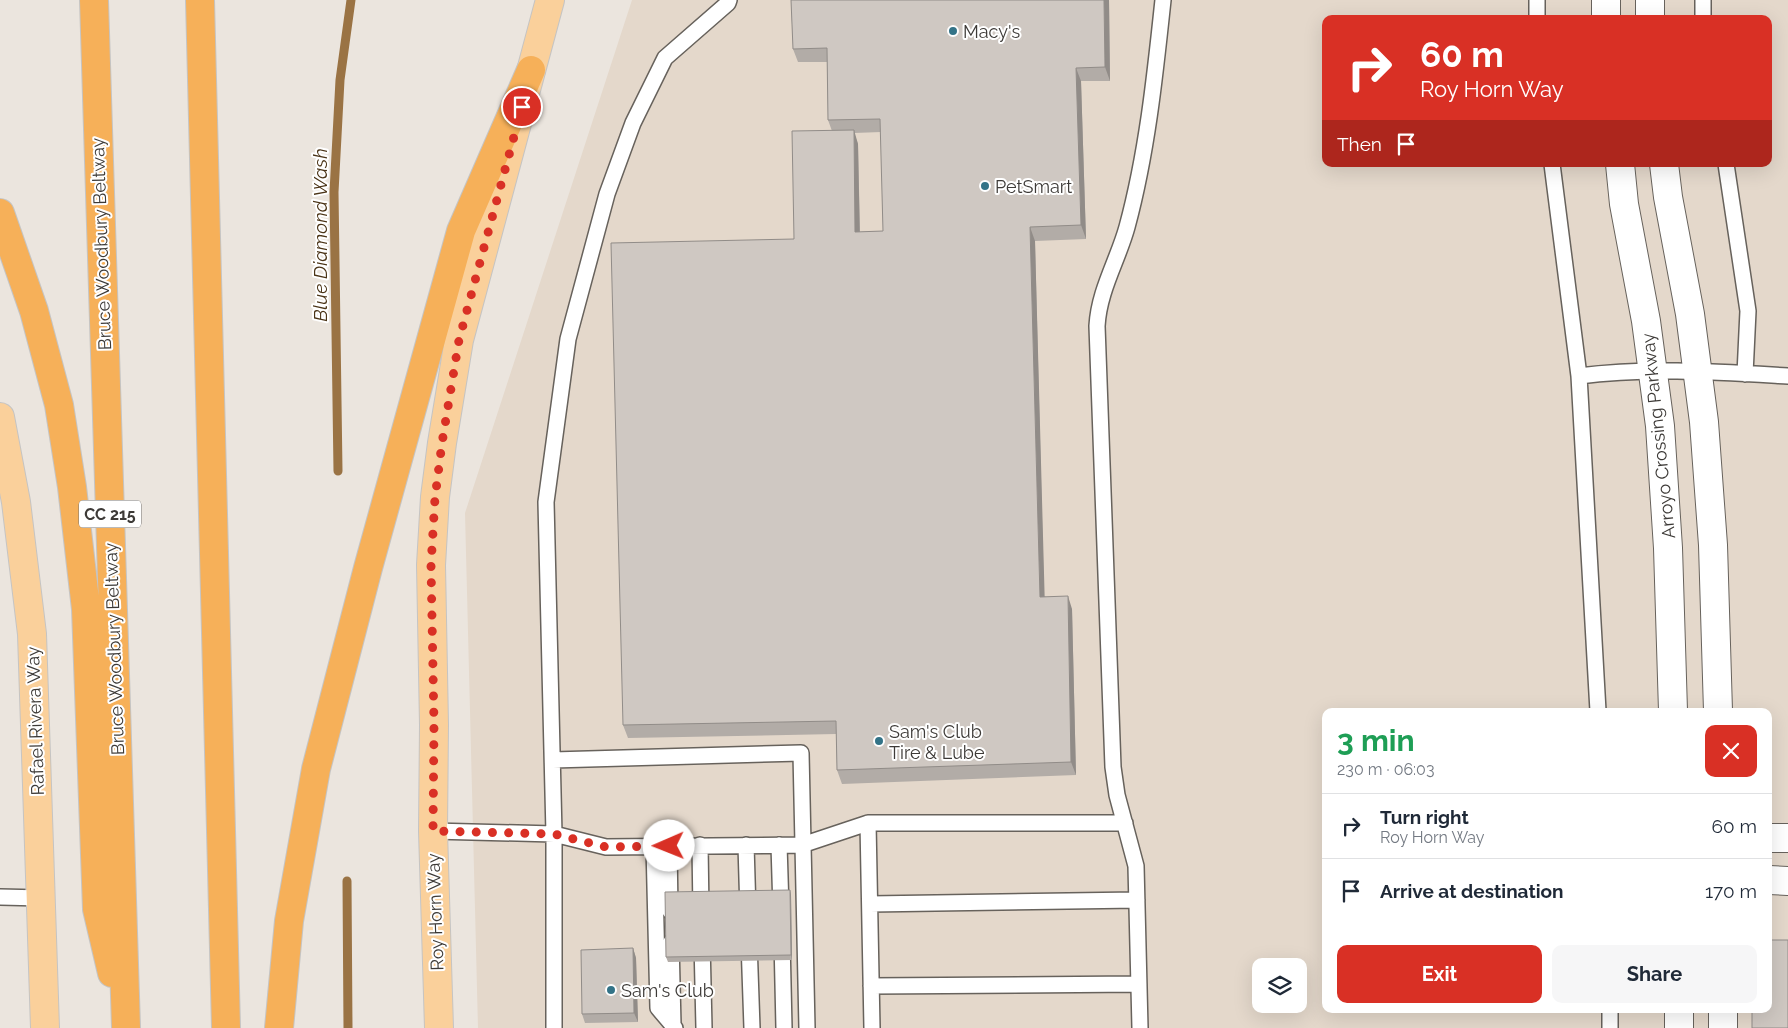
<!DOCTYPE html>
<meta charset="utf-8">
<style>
:root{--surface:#fff;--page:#f6f6f7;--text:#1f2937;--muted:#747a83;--line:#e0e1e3;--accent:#d93025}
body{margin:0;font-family:Raleway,sans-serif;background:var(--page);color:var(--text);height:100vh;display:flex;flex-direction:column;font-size:19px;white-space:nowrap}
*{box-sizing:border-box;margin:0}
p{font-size:16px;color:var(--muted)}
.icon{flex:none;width:28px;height:28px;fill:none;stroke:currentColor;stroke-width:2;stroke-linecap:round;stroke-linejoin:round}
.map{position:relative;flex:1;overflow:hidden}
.sheet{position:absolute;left:1322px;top:708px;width:450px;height:305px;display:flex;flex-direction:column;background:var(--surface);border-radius:10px;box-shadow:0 5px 20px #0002}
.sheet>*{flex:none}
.top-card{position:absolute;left:1322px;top:15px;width:450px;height:152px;border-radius:10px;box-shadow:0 5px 20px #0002;background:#d93025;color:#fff;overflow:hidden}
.buttons{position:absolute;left:1252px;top:958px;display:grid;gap:10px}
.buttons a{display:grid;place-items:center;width:55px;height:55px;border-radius:10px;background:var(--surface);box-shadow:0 5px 20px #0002;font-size:25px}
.pin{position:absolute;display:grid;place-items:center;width:42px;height:42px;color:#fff;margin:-21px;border:2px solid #fff;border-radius:50%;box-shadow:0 1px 5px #0007}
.me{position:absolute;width:55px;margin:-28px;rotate:269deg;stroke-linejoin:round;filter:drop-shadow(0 0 4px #0008)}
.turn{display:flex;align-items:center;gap:18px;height:105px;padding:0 15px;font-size:22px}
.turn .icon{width:65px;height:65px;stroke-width:2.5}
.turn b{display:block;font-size:35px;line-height:42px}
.then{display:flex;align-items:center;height:48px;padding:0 15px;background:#0003;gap:10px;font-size:19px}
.round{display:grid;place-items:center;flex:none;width:52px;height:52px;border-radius:10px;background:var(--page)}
.overview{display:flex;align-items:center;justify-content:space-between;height:85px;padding:0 15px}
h1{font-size:30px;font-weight:700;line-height:38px;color:#1e9e55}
.button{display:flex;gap:10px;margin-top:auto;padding:10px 15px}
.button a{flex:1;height:58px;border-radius:10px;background:var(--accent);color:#fff;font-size:20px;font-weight:700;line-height:58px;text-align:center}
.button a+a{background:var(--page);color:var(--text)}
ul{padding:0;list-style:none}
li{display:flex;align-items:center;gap:15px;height:65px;padding:0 15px;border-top:1px solid var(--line)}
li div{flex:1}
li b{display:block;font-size:19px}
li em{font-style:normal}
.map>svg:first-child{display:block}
</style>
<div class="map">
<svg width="1788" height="1028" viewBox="0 0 1788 1028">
<rect width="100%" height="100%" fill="#ebe5de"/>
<!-- built -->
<path fill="#e4d8cb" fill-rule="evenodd" d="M632,0H1788V1028H478L465,513ZM1326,19H1769V164H1326ZM1326,711H1769V1009H1326ZM1261,966H1299V1004H1261Z"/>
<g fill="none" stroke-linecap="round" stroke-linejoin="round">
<!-- stream -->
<path stroke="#9a7344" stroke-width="9" d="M338,471L334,192L340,80L351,0
M347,881L348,1028"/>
<defs>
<path id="service" d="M729,0L728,3L665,58L633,123L607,194L568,339L546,502L554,834L606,847L802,845L868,823H1125
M1537,0V19
M1703,19V0
M1552,164L1579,376L1598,711
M1726,164L1748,311L1745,374
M1579,376C1648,367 1719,372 1788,376
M553,760L801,753L807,1028
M868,823L872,1028
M433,831L554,834V1028
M669,845L670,911
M700,845L701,912
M746,845L748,912
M779,845L781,909
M654,846L658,1008L675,1028
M0,897L42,898
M870,904L1137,900
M782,940L784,1028
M671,942L673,1025
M702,942L704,1028
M749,942L752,1028
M871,986L1139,984
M1610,1009V1028
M1140,1028L1136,866L1117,795L1113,767L1097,326C1099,290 1118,260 1127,227C1147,153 1155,76 1163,0"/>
<path id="minor" d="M1606,0V19
M1650,0V19
M1620,164L1624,204L1646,321L1660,426L1668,548L1673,711
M1664,164L1668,197L1690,314L1704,422L1713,545L1718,711
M1769,838H1788
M1769,880L1788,881
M1679,1009V1028
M1723,1009V1028"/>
<path id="primary" d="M0,417L16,502L32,634L45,1028
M439,1028L433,831L434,725L431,565L435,497L442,443L459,340L550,0"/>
<path id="motorway" d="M94,0L126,1028
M200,0L226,1028
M0,213L34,311L59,405L72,487L86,609L97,909L112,973
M279,1028L289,921L316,769L368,568L461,231L531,70"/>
</defs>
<!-- service casing -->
<use href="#service" stroke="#67625c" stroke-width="18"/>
<!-- minor casing -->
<use href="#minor" stroke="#67625c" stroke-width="30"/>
<!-- primary casing -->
<use href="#primary" stroke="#c5c4c3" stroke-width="30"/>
<!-- motorway casing -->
<use href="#motorway" stroke="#c5c4c3" stroke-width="30"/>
<!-- service -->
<use href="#service" stroke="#fff" stroke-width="15"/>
<!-- minor -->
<use href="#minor" stroke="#fff" stroke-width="28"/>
<!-- primary -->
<use href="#primary" stroke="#fad09b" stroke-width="28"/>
<!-- motorway -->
<use href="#motorway" stroke="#f6b059" stroke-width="28"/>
</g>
<!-- wall -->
<path fill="#b2aca7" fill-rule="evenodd" d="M791,0H1109L1110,81H1081L1086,239L1035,241L1044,596L1072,609L1076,775L842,784L837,770L836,734L628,738L623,725L832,131L828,120L827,62H798L793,49ZM881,132L883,231L860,232L858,144L854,133Z
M790,890L791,895L792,960L668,962L666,957Z
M633,948L636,958L638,1022L585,1023L582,1014Z"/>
<!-- shaded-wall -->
<path fill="#918c88" d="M1104,0H1109L1110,81L1105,67Z
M1076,68L1081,81L1086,239L1081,225Z
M854,130L858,144L860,246L855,232Z
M1030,227L1035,241L1045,610L1040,597Z
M1068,596L1072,609L1076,775L1071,762Z
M790,890L791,895L792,960L791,955Z
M633,948L636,958L638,1022L634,1013Z"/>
<!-- building -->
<path fill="#cfc8c2" stroke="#918c88" d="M791,0H1104L1105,67L1076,68L1081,225L1030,227L1040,597L1068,596L1071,762L837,770L836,721L623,725L611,243L794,239L792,131L854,130L855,232L883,231L880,119L828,120L827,48L793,49Z
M790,890L791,955L666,957L665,892Z
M1769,940H1788V1028H1752V1009H1769Z
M633,948L634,1013L582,1014L581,950Z"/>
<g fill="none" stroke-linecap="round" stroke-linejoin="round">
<!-- route -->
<path stroke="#d93025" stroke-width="9" stroke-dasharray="0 16.2" d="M522,107L459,340L442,443L435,498L431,565L434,724L433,831L554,834L606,847L669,846"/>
</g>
<!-- markers -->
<g fill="#337387" stroke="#fff" stroke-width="2">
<circle cx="953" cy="31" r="5"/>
<circle cx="985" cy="186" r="5"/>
<circle cx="879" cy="741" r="5"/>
<circle cx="611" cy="990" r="5"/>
</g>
<g text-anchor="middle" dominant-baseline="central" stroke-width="4" stroke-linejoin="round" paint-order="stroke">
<!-- shield labels -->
<rect fill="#fff" stroke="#777573" stroke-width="1" x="79" y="500.5" width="62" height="27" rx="4"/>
<g font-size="16" font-weight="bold" fill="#3d3a37">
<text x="110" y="514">CC 215</text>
</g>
<!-- poi labels -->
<g font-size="18" fill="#3d3a37" stroke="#fff" text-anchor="start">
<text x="963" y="31">Macy's</text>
<text x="995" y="186">PetSmart</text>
<text x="889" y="731">Sam's Club<tspan x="889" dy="21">Tire &amp; Lube</tspan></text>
<text x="621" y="990">Sam's Club</text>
</g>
<!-- street labels -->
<g font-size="18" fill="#3d3a37" stroke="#fff">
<text transform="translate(101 244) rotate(-92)">Bruce Woodbury Beltway</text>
<text transform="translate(1658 436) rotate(-96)">Arroyo Crossing Parkway</text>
<text transform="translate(114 649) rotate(-92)">Bruce Woodbury Beltway</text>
<text transform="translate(35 721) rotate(-92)">Rafael Rivera Way</text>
<text transform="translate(435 912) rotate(-92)">Roy Horn Way</text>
</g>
<!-- water labels -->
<g font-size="19" font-style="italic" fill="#4a3316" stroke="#fff">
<text transform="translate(320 235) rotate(-90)">Blue Diamond Wash</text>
</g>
</g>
</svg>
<div class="buttons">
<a><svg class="icon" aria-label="layers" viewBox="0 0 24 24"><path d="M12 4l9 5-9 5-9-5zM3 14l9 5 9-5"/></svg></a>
</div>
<div class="pin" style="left:522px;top:107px;background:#d93025"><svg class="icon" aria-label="arrive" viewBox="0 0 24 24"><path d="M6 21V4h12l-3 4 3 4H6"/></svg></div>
<svg class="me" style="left:669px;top:846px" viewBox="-20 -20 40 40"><circle r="19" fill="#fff"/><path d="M0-13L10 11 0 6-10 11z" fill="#d93025"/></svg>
<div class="top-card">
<div class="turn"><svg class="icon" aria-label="right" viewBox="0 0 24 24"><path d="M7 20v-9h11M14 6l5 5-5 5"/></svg><div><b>60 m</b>Roy Horn Way</div></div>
<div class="then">Then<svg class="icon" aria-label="arrive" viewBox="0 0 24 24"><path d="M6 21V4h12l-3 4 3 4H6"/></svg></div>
</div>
<section class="sheet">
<div class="overview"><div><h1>3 min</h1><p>230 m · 06:03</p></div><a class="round" style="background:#d93025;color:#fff"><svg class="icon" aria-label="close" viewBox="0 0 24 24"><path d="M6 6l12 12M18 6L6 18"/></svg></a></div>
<ul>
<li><svg class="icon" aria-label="right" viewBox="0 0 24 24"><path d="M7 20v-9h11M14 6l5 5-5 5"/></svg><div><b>Turn right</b><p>Roy Horn Way</p></div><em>60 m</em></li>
<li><svg class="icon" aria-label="arrive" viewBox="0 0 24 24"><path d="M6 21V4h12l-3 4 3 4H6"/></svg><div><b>Arrive at destination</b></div><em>170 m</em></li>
</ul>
<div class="button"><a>Exit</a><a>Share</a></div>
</section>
</div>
